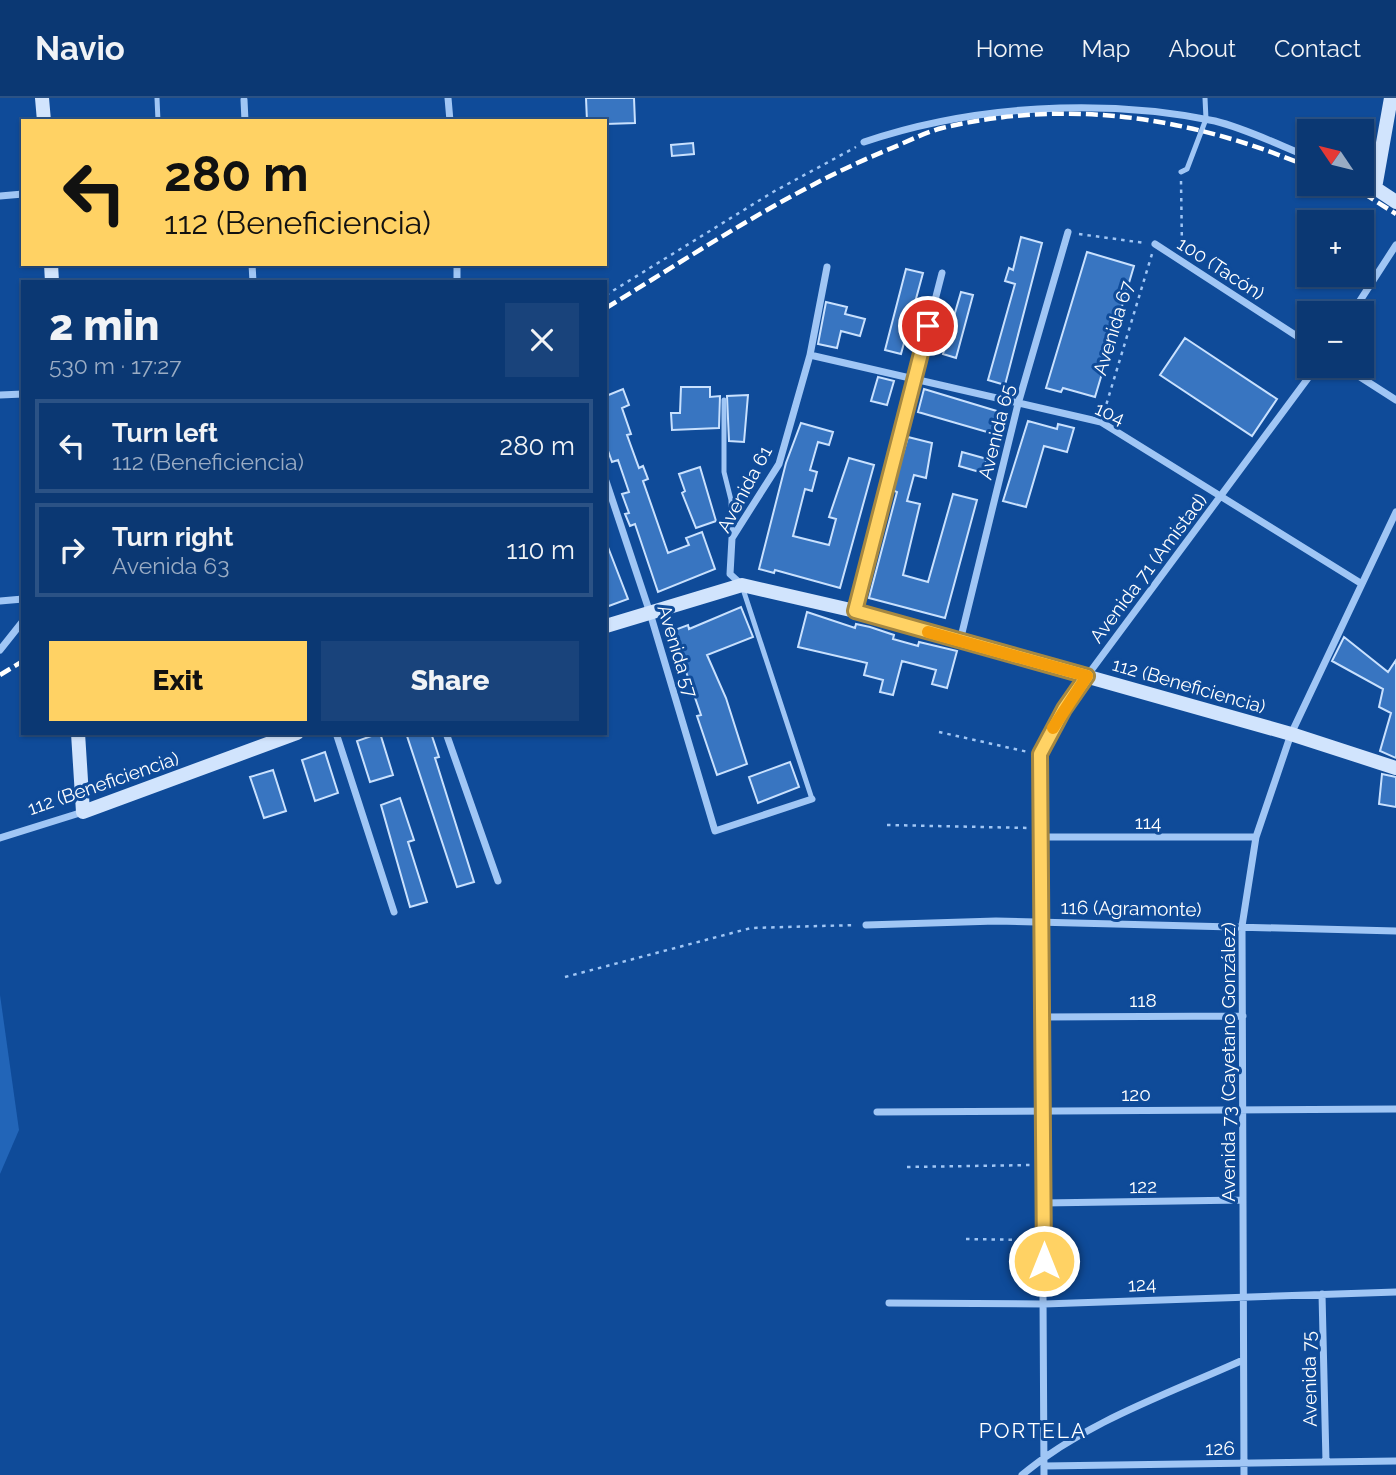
<!DOCTYPE html>
<meta charset="utf-8">
<style>
:root{--surface:#0b3873;--page:#19437b;--text:#f1f3f6;--muted:#9aacc4;--line:#2b5285;--accent:#ffd264}
body{margin:0;font-family:Raleway,sans-serif;background:var(--page);color:var(--text);height:100vh;display:flex;flex-direction:column;font-size:26px;white-space:nowrap}
*{box-sizing:border-box;margin:0}
p{font-size:23px;color:var(--muted)}
.icon{flex:none;width:38px;height:38px;fill:none;stroke:currentColor;stroke-width:2;stroke-linecap:round;stroke-linejoin:round}
.map{position:relative;flex:1;overflow:hidden}
.panel{position:absolute;left:21px;top:182px;width:586px;height:455px;display:flex;flex-direction:column;background:var(--surface);border-radius:0px;box-shadow:0 2px 5px #0004,0 0 0 2px var(--line)}
.panel>*{flex:none}
.guide{position:absolute;left:21px;top:21px;width:586px;height:147px;border-radius:0px;box-shadow:0 2px 5px #0004,0 0 0 2px var(--line);background:#ffd264;color:#111;overflow:hidden}
.needle{width:46px;rotate:305deg}
.buttons{position:absolute;left:1297px;top:21px;display:grid;gap:14px}
.buttons a{display:grid;place-items:center;width:77px;height:77px;border-radius:0px;background:var(--surface);box-shadow:0 2px 5px #0004,0 0 0 2px var(--line);font-size:35px}
.pin{position:absolute;display:grid;place-items:center;width:60px;height:60px;color:#fff;margin:-30px;border:4px solid #fff;border-radius:50%;box-shadow:0 2px 7px #0007}
.me{position:absolute;width:77px;margin:-38px;rotate:0deg;stroke-linejoin:round;filter:drop-shadow(0 0 5px #0008)}
.turn{display:flex;align-items:center;gap:24px;height:147px;padding:0 28px;font-size:32px}
.turn .icon{width:91px;height:91px;stroke-width:2.5}
.turn b{display:block;font-size:49px;line-height:60px}
.round{display:grid;place-items:center;flex:none;width:74px;height:74px;border-radius:0px;background:var(--page)}
.headline{display:flex;align-items:center;justify-content:space-between;height:119px;padding:0 28px}
h1{font-size:42px;font-weight:800;line-height:52px}
.cta{display:flex;gap:14px;margin-top:auto;padding:14px 28px}
.cta a{flex:1;height:80px;border-radius:0px;background:var(--accent);color:#111;font-size:28px;font-weight:800;line-height:80px;text-align:center}
.cta a+a{background:var(--page);color:var(--text)}
ul{padding:0;list-style:none}
li{display:flex;align-items:center;gap:21px;height:94px;margin:0 14px 10px;padding:0 14px;border:4px solid var(--line);border-radius:0px}
li div{flex:1}
li b{display:block;font-size:26px}
li em{font-style:normal}
header{display:flex;align-items:center;gap:42px;box-sizing:border-box;height:98px;padding:0 35px;background:var(--surface);border-bottom:2px solid var(--line)}
header strong{font-size:33px}
nav{display:flex;gap:38px;margin-inline-start:auto;font-size:24px}
.map>svg:first-child{display:block}
</style>
<header>
<strong>Navio</strong>
<nav><a>Home</a><a>Map</a><a>About</a><a>Contact</a></nav>
</header>
<div class="map">
<svg width="1396" height="1377" viewBox="0 0 1396 1377">
<rect width="100%" height="100%" fill="#0f4b99"/>
<!-- green -->
<path fill="#2265b8" d="M0,897L19,1032L0,1076Z"/>
<!-- building -->
<path fill="#3875c1" stroke="#c9e1fe" stroke-width="2" d="M586,0H634L635,25L606,26V23H587Z
M693,45L694,56L672,58L671,47Z
M1021,139L1042,145L1005,287L988,282L1015,186L1005,183L1009,170L1013,172Z
M1087,154L1134,168L1095,299L1063,290L1061,294L1046,290Z
M906,171L923,175L901,256L885,252Z
M961,194L973,197L956,260L943,256Z
M826,204L847,209L845,216L865,221L860,238L841,233L837,250L818,246Z
M1185,240L1277,301L1252,338L1160,277Z
M878,279L894,283L887,307L871,303Z
M681,289H710V299L720,298L719,330L672,332L671,315H680Z
M623,291L629,307L622,310L631,336L627,337L639,370L643,368L648,381L643,383L668,455L689,447L686,440L702,434L715,471L658,494L635,426L630,428L625,416L629,415L622,396L629,394L618,362L612,364L606,347V298Z
M924,291L1000,314L994,336L918,314Z
M748,297L744,344L729,343L727,298Z
M1028,323L1057,331L1058,326L1074,330L1067,354L1044,348L1026,409L1003,403Z
M801,325L833,334L829,347L818,344L810,372L817,374L812,393L805,391L793,438L829,447L836,421L829,419L849,360L874,367L840,490L775,472L774,475L759,471L786,365Z
M908,339L932,345L926,380L914,377L907,403L920,406L903,477L928,484L953,396L977,402L945,520L869,500L897,394L892,392Z
M962,354L987,361L983,375L959,368Z
M700,369L716,423L696,430L682,395L685,393L679,376Z
M606,444L628,501L606,509Z
M741,509L753,539L707,557L726,600L747,666L717,677L697,618L701,617L672,533L688,527L689,531Z
M807,514L855,530L856,526L870,529L894,537L893,541L918,548L919,544L957,553L947,590L932,586L936,572L902,563L893,597L880,594L883,582L864,577L867,565L798,549Z
M1344,539L1388,574L1396,562V660L1380,653L1391,615L1379,609L1383,591L1332,563Z
M380,635L393,677L370,684L357,643Z
M406,635H431L439,659L435,660L474,784L457,789Z
M325,654L338,695L315,703L302,662Z
M790,664L799,689L758,705L749,679Z
M273,672L286,713L264,720L250,679Z
M1382,676L1396,679V709L1379,706Z
M400,700L414,742L408,744L427,804L410,809L381,707Z"/>
<g fill="none" stroke-linecap="round" stroke-linejoin="round">
<!-- path -->
<path stroke="#a0c6f5" stroke-width="2.5" stroke-dasharray="3.5 5" stroke-linecap="butt" d="M1181,83L1182,150
M1079,136L1145,145
M606,197L773,94L856,49
M1104,314L1152,156
M939,634L1028,654
M887,727L1030,730
M565,879L751,830L856,827
M907,1069L1033,1067
M966,1141L1032,1142"/>
<!-- lane -->
<path stroke="#a0c6f5" stroke-width="5" d="M157,0L158,23
M1181,74L1187,71L1206,21L1205,0
M724,302V374L731,402L732,440
M743,491L812,701"/>
<!-- street -->
<path stroke="#a0c6f5" stroke-width="7" d="M448,0L450,23
M244,2L245,23
M864,44C973,7 1103,0 1215,23C1247,31 1279,47 1309,59
M1362,83L1375,90
M0,98L23,96
M1155,146L1309,246
M252,166L253,184
M457,166V184
M1352,215L1396,147
M810,257L1101,324L1362,486
M1343,268L1396,302
M0,297L23,296
M606,383L650,515L715,733L812,701
M742,487L730,476L732,440L779,366L810,257L827,169
M0,503L23,501
M855,513L942,175
M960,543L1018,306L1068,134
M0,552L23,523
M336,635L394,814
M446,635L498,783
M1040,739H1256
M0,740L83,714
M866,827L996,823L1396,833
M1043,919L1243,918
M877,1014L1396,1011
M1043,1105L1243,1102
M1322,1196L1326,1364
M889,1205L1044,1206L1396,1194
M1044,1368L1396,1363
M1022,1377C1085,1324 1168,1296 1243,1262
M1044,1377L1040,656L1064,611L1087,578L1317,268
M1244,1377L1242,828L1256,739L1291,636L1396,414"/>
<!-- secondary -->
<path stroke="#d1e4fd" stroke-width="14" d="M42,0L44,23
M1391,0L1375,90L1396,104
M51,166L52,184
M606,528L742,487L855,513L1291,636L1396,670
M78,635L83,714L297,635"/>
<!-- rail -->
<path stroke="#fff" stroke-width="4.5" stroke-dasharray="12 5" stroke-linecap="butt" d="M1349,86L1396,116
M606,210C698,154 788,93 887,52C905,45 923,35 942,30C1068,0 1191,19 1309,69
M0,577L23,563"/>
</g>
<g fill="none" stroke-linecap="round" stroke-linejoin="round">
<defs>
<path id="route" d="M928,228L855,513L1087,578L1064,611L1040,656L1044,1163"/>
</defs>
<!-- route casing -->
<use href="#route" stroke="#a68841" stroke-width="18"/>
<!-- route -->
<use href="#route" stroke="#ffd264" stroke-width="12"/>
<!-- slow -->
<path stroke="#f59e0b" stroke-width="12" d="M928,534L1087,578L1053,630"/>
</g>
<g text-anchor="middle" dominant-baseline="central" stroke-width="6" stroke-linejoin="round" paint-order="stroke">
<!-- street labels -->
<g font-size="19" fill="#fff" stroke="#0f4b99">
<text transform="translate(1221 170) rotate(33)">100 (Tacón)</text>
<text transform="translate(1113 230) rotate(-73)">Avenida 67</text>
<text transform="translate(1110 315) rotate(24)">104</text>
<text transform="translate(996 334) rotate(-76)">Avenida 65</text>
<text transform="translate(744 391) rotate(-62)">Avenida 61</text>
<text transform="translate(1148 470) rotate(-53)">Avenida 71 (Amistad)</text>
<text transform="translate(678 553) rotate(73)">Avenida 57</text>
<text transform="translate(1189 587) rotate(16)">112 (Beneficiencia)</text>
<text transform="translate(103 685) rotate(-19)">112 (Beneficiencia)</text>
<text x="1148" y="724">114</text>
<text transform="translate(1131 810) rotate(1)">116 (Agramonte)</text>
<text x="1143" y="902">118</text>
<text transform="translate(1228 964) rotate(-90)">Avenida 73 (Cayetano González)</text>
<text x="1136" y="996">120</text>
<text transform="translate(1143 1088) rotate(-1)">122</text>
<text transform="translate(1142 1186) rotate(-3)">124</text>
<text transform="translate(1309 1281) rotate(-91)">Avenida 75</text>
<text transform="translate(1220 1350) rotate(-1)">126</text>
</g>
<!-- neighbourhood labels -->
<g font-size="21" letter-spacing="2" fill="#fff" stroke="#0f4b99">
<text x="1033" y="1332">PORTELA</text>
</g>
</g>
</svg>
<div class="buttons">
<a><svg class="needle" viewBox="-14 -14 28 28"><path d="M0-13l5 13h-10z" fill="#e53935"/><path d="M0 13l5-13h-10z" fill="#9aacc4"/></svg></a>
<a>+</a>
<a>−</a>
</div>
<div class="pin" style="left:928px;top:228px;background:#d93025"><svg class="icon" aria-label="arrive" viewBox="0 0 24 24"><path d="M6 21V4h12l-3 4 3 4H6"/></svg></div>
<svg class="me" style="left:1044px;top:1163px" viewBox="-20 -20 40 40"><circle r="17" fill="#ffd264" stroke="#fff" stroke-width="3"/><path d="M0-11L8 9 0 5-8 9z" fill="#fff"/></svg>
<div class="guide">
<div class="turn"><svg class="icon" aria-label="left" viewBox="0 0 24 24"><path d="M17 20v-9H6M10 6l-5 5 5 5"/></svg><div><b>280 m</b>112 (Beneficiencia)</div></div>
</div>
<section class="panel">
<div class="headline"><div><h1>2 min</h1><p>530 m · 17:27</p></div><a class="round"><svg class="icon" aria-label="close" viewBox="0 0 24 24"><path d="M6 6l12 12M18 6L6 18"/></svg></a></div>
<ul>
<li><svg class="icon" aria-label="left" viewBox="0 0 24 24"><path d="M17 20v-9H6M10 6l-5 5 5 5"/></svg><div><b>Turn left</b><p>112 (Beneficiencia)</p></div><em>280 m</em></li>
<li><svg class="icon" aria-label="right" viewBox="0 0 24 24"><path d="M7 20v-9h11M14 6l5 5-5 5"/></svg><div><b>Turn right</b><p>Avenida 63</p></div><em>110 m</em></li>
</ul>
<div class="cta"><a>Exit</a><a>Share</a></div>
</section>
</div>
